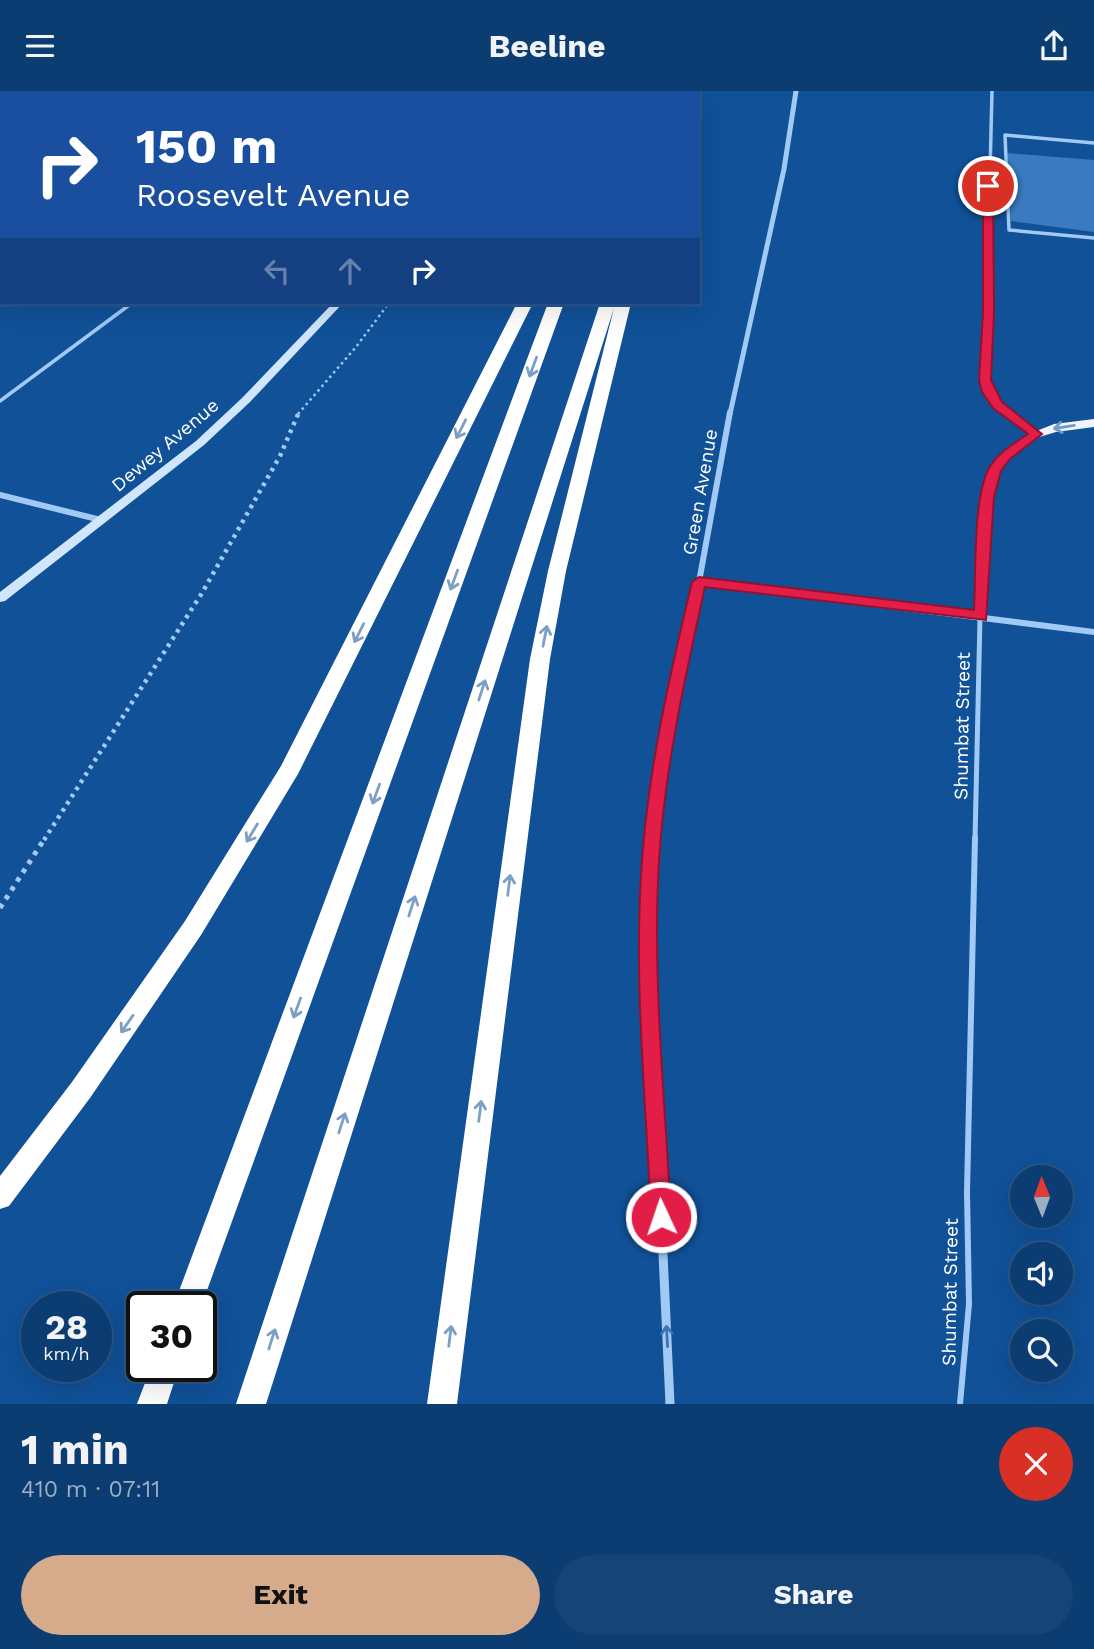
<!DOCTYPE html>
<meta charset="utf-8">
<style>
:root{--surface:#0c3d72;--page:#154477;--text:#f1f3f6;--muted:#9aaec4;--line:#2c5684;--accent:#d6ab8b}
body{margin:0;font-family:"Work Sans",sans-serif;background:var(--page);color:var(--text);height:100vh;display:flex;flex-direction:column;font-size:26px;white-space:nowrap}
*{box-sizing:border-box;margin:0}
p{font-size:23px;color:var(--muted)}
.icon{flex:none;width:38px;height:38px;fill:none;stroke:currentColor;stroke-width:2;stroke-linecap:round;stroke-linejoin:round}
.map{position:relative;height:1313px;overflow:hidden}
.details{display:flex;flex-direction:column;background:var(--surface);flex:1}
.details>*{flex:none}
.top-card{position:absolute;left:0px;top:0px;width:700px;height:214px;box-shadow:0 7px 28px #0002,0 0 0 2px var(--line);background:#1a4fa0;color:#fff;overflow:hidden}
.needle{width:46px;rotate:359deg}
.fabs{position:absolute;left:1010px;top:1074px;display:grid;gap:14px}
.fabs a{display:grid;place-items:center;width:63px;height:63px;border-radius:50%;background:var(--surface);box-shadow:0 7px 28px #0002,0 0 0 2px var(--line);font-size:35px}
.speed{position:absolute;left:21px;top:1200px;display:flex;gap:14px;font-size:35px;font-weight:700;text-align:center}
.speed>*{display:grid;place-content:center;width:91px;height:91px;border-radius:50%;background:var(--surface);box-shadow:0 7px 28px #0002,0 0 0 2px var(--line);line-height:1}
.speed small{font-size:18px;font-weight:400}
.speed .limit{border:4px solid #111;border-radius:10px;background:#fff;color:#111}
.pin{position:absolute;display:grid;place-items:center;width:60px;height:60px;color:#fff;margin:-30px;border:4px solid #fff;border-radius:50%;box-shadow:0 2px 7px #0007}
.me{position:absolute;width:77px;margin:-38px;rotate:357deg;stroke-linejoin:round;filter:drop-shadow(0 0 5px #0008)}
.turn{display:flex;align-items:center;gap:24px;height:147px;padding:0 21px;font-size:32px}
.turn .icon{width:91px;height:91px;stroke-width:2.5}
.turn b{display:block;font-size:49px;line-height:60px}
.lanes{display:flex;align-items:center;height:66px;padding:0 21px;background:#0003;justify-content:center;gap:35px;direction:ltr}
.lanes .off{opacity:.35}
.round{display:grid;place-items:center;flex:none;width:74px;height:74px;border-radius:37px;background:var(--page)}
.head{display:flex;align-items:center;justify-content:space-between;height:119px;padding:0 21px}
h1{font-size:42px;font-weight:700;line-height:52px}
.action{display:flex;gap:14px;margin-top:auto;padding:14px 21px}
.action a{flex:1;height:80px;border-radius:42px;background:var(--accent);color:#111;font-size:28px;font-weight:700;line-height:80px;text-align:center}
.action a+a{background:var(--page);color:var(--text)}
header{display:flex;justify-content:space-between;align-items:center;height:91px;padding:0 21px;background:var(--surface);font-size:32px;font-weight:700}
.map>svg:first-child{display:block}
</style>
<header><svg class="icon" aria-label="menu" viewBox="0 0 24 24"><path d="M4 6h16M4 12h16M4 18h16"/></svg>Beeline<svg class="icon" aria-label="share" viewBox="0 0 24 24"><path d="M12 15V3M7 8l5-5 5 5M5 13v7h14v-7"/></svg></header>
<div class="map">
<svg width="1094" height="1313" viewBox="0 0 1094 1313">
<rect width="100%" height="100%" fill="#105198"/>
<!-- building -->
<path fill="#397ac0" d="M1007,62L1094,69V141L1011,130Z"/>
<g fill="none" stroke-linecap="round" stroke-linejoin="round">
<!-- path-far2 -->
<path stroke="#a0caf4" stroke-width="2.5" stroke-dasharray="2.5 3.5" stroke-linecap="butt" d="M298,323L356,256L389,212"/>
<!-- path-far1 -->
<path stroke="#a0caf4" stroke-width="4.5" stroke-dasharray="3.5 5" stroke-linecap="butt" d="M44,749L202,502L280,365L299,321"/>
<!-- path -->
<path stroke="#a0caf4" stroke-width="5" stroke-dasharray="4.5 6" stroke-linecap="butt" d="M0,817L45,747"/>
<!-- lane-far2 -->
<path stroke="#a0caf4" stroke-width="3.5" d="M992,0L985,289L993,306L1007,323
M1094,52L1005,44L1009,139L1094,147
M0,310L132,212"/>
<!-- lane-far1 -->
<path stroke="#a0caf4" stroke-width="5" d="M1005,321L1036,343
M975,749L980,526"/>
<!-- lane -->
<path stroke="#a0caf4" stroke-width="6" d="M960,1313L969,1213L967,1101L975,747"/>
<!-- street-far2 -->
<path stroke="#a0caf4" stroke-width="5" d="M730,323L784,78L796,0"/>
<!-- street-far1 -->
<path stroke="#a0caf4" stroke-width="6" d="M0,404L101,429
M699,491L1094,541
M980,525C982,484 975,409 998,374C1007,360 1022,351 1036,343
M653,749L671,614L699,491L730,321"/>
<!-- street -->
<path stroke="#a0caf4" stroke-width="9" d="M653,747L650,885L670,1313"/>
<!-- secondary -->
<path fill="#d0e6fd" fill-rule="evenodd" d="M492,0H500L491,2Z
M333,212H343L250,311L204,354L5,510L0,511V501L196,350L242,307Z"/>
<!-- primary -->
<path fill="#eef5ff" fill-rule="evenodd" d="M1094,328V336L1056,341L1036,347L1029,343L1054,333Z"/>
<!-- highway -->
<path fill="#fff" fill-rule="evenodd" d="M604,0H616V2H604Z
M646,0H658V2H646Z
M517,212H533L298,683L201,844L90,1007L9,1115L0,1118V1085L72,991L185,830L281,675Z
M548,212H564L201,1216H173Z
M600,212H631L566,480L550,568L457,1313H427L530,568L548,480L614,217L266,1313H236Z
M151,1276H179L167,1313H137Z"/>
</g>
<!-- one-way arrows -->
<defs><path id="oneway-shaft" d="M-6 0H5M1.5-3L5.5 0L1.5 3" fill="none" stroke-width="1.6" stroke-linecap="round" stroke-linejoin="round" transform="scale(1.75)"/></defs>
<g stroke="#7c9fc6">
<use href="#oneway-shaft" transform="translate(533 276) rotate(110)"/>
<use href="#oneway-shaft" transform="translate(461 338) rotate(117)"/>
<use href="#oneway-shaft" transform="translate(454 489) rotate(110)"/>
<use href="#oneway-shaft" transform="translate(359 542) rotate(117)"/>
<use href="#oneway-shaft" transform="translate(545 545) rotate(-79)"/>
<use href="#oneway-shaft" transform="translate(482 599) rotate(-72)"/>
<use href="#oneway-shaft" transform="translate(376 703) rotate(110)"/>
<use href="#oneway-shaft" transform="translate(252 742) rotate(121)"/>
<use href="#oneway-shaft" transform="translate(509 794) rotate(-83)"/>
<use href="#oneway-shaft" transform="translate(412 815) rotate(-72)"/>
<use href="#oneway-shaft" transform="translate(297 917) rotate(110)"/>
<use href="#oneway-shaft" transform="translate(127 933) rotate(125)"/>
<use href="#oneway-shaft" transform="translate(480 1020) rotate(-83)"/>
<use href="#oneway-shaft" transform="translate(342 1032) rotate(-72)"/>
<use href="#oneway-shaft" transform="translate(450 1245) rotate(-83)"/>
<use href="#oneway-shaft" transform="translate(272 1248) rotate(-72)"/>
</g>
<use stroke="#749bc6" href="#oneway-shaft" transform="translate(1064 336) rotate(171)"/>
<use stroke="#3b75b4" href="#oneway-shaft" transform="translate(667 1245) rotate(-93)"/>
<!-- route -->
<path fill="#e11d48" stroke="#92132f" stroke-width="2" d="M988,92L993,95L994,222L991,289L1002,311L1042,343L1010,368L1001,380L994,406L986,529L705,496C685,587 665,676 659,769C652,887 665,1008 671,1126L668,1133L661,1135L654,1133L651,1126C646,1008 633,887 642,769C649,674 670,583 692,491L699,486L974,519C976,485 973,409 988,379C996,363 1013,353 1028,343L993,317L982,301L979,289L983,222V95Z"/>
<g text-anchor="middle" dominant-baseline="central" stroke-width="7" stroke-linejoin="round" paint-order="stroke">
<!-- street labels -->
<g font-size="19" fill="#fff" stroke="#105198">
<text transform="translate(165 354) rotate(-40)">Dewey Avenue</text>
<text transform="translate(700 401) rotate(-80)">Green Avenue</text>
<text transform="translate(962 635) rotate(-89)">Shumbat Street</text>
<text transform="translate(950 1201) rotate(-89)">Shumbat Street</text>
</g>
</g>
</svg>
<div class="fabs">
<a><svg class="needle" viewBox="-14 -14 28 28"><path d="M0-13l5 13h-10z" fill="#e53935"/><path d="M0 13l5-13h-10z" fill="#9aaec4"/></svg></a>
<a><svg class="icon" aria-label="sound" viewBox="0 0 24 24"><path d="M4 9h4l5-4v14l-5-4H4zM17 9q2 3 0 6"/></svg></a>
<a><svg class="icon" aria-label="search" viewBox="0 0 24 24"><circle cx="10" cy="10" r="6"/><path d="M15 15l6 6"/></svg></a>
</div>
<div class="speed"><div>28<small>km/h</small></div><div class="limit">30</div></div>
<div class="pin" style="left:988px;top:95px;background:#d93025"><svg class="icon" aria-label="arrive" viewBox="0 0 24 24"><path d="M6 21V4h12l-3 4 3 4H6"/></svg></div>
<svg class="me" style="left:661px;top:1126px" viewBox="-20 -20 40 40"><circle r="17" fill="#e11d48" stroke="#fff" stroke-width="3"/><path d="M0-11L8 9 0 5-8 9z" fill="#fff"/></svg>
<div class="top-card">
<div class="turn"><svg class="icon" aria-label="right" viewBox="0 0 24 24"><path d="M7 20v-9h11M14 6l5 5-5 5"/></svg><div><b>150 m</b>Roosevelt Avenue</div></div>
<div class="lanes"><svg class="icon off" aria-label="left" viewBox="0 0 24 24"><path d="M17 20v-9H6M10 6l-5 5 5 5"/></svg><svg class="icon off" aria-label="ahead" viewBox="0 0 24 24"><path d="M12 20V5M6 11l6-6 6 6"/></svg><svg class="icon" aria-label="right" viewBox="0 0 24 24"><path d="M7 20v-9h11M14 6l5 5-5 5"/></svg></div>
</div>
</div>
<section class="details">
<div class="head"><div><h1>1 min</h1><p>410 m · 07:11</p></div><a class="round" style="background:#d93025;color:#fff"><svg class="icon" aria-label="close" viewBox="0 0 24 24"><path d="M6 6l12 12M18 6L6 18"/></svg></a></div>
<div class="action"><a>Exit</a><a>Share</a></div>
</section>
